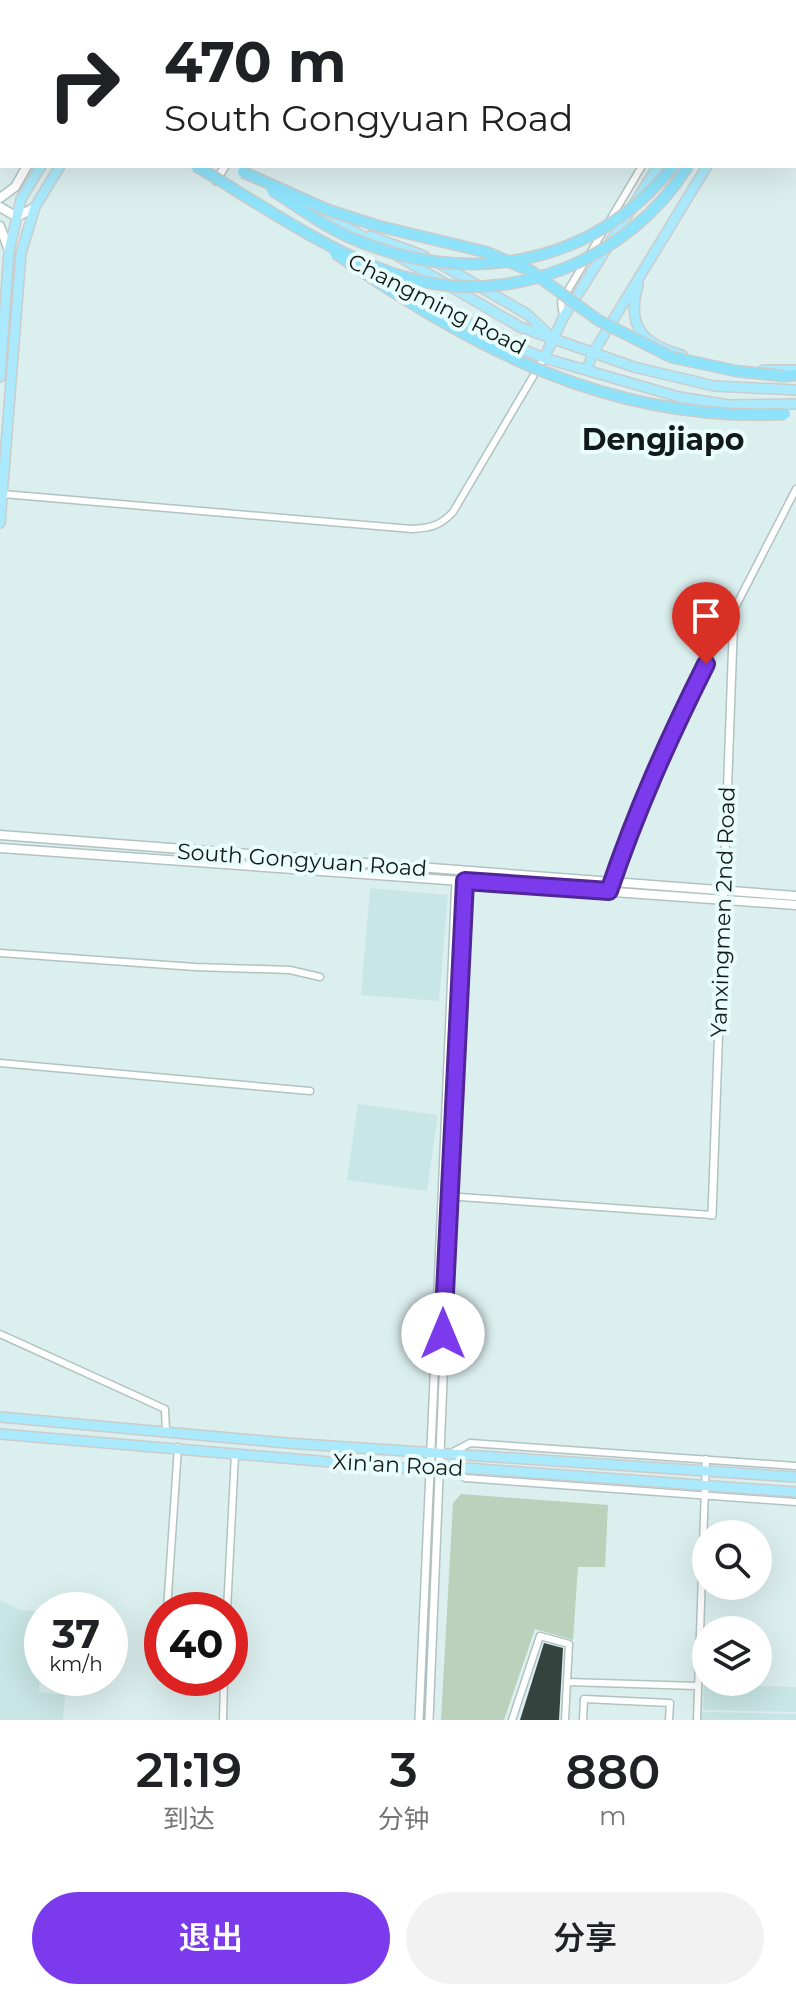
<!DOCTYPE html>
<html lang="zh">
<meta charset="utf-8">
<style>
:root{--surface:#fff;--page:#f2f2f2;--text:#202124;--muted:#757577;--accent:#7c3aed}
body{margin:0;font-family:Montserrat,"Noto Sans SC",sans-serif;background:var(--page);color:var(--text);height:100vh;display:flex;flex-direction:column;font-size:30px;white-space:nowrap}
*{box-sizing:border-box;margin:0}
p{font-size:26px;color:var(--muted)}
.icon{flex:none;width:44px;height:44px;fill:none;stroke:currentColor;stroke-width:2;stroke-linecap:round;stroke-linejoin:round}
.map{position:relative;height:1720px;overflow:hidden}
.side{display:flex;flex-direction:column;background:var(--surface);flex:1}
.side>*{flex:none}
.hud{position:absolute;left:0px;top:0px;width:796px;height:168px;box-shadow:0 8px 32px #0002;background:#fff;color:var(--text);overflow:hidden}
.buttons{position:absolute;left:692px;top:1520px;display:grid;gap:16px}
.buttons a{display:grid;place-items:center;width:80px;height:80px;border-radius:50%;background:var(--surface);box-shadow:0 8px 32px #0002;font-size:40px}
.speed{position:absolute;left:24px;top:1592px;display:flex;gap:16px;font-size:40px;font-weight:700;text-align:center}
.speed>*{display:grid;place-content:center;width:104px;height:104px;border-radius:50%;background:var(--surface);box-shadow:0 8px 32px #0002;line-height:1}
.speed small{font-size:20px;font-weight:400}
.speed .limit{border:12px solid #d22;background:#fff;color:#111}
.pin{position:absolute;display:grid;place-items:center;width:68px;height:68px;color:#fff;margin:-82px -34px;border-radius:50% 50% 50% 0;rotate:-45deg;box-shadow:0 0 8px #0007}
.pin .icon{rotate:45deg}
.me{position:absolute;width:88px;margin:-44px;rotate:0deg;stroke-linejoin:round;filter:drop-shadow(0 0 6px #0008)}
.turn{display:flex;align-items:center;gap:28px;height:168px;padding:0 32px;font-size:36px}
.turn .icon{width:104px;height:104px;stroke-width:2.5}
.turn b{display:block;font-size:56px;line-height:68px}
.eta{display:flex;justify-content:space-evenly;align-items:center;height:136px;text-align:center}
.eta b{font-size:48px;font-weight:600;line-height:56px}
.cta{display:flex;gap:16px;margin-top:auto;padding:16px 32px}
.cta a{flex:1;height:92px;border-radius:48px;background:var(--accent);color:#fff;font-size:32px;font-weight:600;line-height:92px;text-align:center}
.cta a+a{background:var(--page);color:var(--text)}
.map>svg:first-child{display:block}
</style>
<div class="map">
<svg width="796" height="1720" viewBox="0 0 796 1720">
<rect width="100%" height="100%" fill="#dcefef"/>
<!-- built -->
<path fill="#c8e6e5" d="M370,888L448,895L439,1001L361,995Z
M358,1104L438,1115L427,1191L347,1180Z
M0,1600L20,1610L42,1612L39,1692L65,1695L63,1720H0Z
M704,1685L796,1687V1712L703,1710Z
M702,1712L796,1714V1720H702Z"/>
<!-- green -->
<path fill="#bad2bb" d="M461,1494L608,1505L605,1567H578L573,1640L535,1629L504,1720H441L453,1503Z"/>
<!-- building -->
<path fill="#35433e" d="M544,1643L563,1648L559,1720H520Z"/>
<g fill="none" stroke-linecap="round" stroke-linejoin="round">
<defs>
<path id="minor" d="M140,2L141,0
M742,2L744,0
M794,29L796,26
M563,316L561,302L642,166
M3,494L412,529C430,528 440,526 453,512L544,358
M609,891L638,807L665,744L796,489
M0,953L195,967L290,970L320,977
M0,1063L310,1091
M446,1196L712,1215
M0,1334L165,1409L166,1432
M453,1452L470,1443L796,1466
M453,1469L465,1478L796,1502
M167,1610L178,1447
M227,1610L235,1454
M567,1682L698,1686
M223,1720L224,1678
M512,1720L540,1636L569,1644L565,1720
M583,1720L584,1699L670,1703L669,1720
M697,1720L706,1459"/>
<path id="tertiary" d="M323,2L324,0
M216,181L225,166
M712,1215L734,609
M419,1720L456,880
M429,1720L444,1356L442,1313L465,881"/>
<path id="secondary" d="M0,15L2,16
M0,38L2,39
M0,198L15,187L27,166
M0,207L17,217L35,207
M0,226L9,251
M0,835L796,896
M0,848L796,905"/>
<path id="primary" d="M751,2L752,0
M759,2L760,0
M794,11L796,7
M307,205L374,243
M370,236L424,256
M398,256L520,327L634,367L714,386L796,390
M437,262L527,314L548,334
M363,266L500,340L544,358L679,397L729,405L796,404
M638,285C626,327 643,344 682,355
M544,358L563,318L658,166
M587,369L593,353L707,166
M763,370H796
M0,377L9,251L21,199L41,166
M0,523L21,253L35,207L60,166
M0,1417L287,1443L796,1477
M0,1434L400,1468L428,1470L439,1466L796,1492"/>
<path id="trunk" d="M774,2L775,0
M788,2L789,0
M0,26L2,27
M0,46L2,47
M783,376L796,375"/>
</defs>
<!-- minor casing -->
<use href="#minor" stroke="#b0c3c2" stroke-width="9"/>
<!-- tertiary casing -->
<use href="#tertiary" stroke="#b0c3c2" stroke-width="10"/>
<!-- secondary casing -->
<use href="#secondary" stroke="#b0c3c2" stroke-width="11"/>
<!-- primary casing -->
<use href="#primary" stroke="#cbcccc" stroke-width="12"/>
<!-- trunk casing -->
<use href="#trunk" stroke="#cbcccc" stroke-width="13"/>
<!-- minor -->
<use href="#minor" stroke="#fff" stroke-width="6"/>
<!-- tertiary -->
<use href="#tertiary" stroke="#fff" stroke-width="7"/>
<!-- secondary -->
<use href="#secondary" stroke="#fff" stroke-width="8"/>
<!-- primary -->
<use href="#primary" stroke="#aaeafc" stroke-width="9"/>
<!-- trunk -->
<use href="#trunk" stroke="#8ee3fb" stroke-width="10"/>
<defs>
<path id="trunk-bridge" d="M196,166C260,204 330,254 401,276C509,310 629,260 688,166
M243,172L328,210L378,226L486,252L531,271L598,320L671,357L736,371L783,376
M272,190C297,206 323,226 351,238C466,288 593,267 673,166
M335,253C472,349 613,423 785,414"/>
</defs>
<!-- trunk-bridge casing -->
<use href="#trunk-bridge" stroke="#cbcccc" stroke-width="13" stroke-linecap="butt"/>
<!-- trunk-bridge -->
<use href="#trunk-bridge" stroke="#8ee3fb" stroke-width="10"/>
</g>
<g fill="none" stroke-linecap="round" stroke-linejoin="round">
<defs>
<path id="route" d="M443,1334L465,881L609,891C637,809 667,742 706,664"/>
</defs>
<!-- route casing -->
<use href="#route" stroke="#51269a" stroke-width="20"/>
<!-- route -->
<use href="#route" stroke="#7c3aed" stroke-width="14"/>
</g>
<g text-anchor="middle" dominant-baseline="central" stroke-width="8" stroke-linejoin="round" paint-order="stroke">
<!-- street labels -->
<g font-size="22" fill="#121919" stroke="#e9fdfc">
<text transform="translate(437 304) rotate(27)">Changming Road</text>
<text transform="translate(302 860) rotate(4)">South Gongyuan Road</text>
<text transform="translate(723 912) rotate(-88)">Yanxingmen 2nd Road</text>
<text transform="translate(398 1465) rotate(3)">Xin'an Road</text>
</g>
<!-- district labels -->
<g font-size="30" font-weight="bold" fill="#121919" stroke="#e9fdfc">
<text x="663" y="439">Dengjiapo</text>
</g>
</g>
</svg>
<div class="buttons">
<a><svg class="icon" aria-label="search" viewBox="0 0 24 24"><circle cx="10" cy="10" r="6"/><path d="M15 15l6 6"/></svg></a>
<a><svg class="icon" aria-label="layers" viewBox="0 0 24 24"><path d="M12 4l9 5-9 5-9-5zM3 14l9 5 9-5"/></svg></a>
</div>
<div class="speed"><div>37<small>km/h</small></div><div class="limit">40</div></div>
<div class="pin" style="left:706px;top:664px;background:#d93025"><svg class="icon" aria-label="arrive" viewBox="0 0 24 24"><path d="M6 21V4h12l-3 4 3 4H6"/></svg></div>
<svg class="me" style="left:443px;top:1334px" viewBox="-20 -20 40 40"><circle r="19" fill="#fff"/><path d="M0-13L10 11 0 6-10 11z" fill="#7c3aed"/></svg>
<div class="hud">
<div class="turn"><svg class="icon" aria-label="right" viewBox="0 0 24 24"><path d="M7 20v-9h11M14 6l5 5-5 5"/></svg><div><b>470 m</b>South Gongyuan Road</div></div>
</div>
</div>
<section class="side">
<div class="eta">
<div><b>21:19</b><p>到达</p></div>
<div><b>3</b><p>分钟</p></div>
<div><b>880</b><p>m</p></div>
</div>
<div class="cta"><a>退出</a><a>分享</a></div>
</section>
